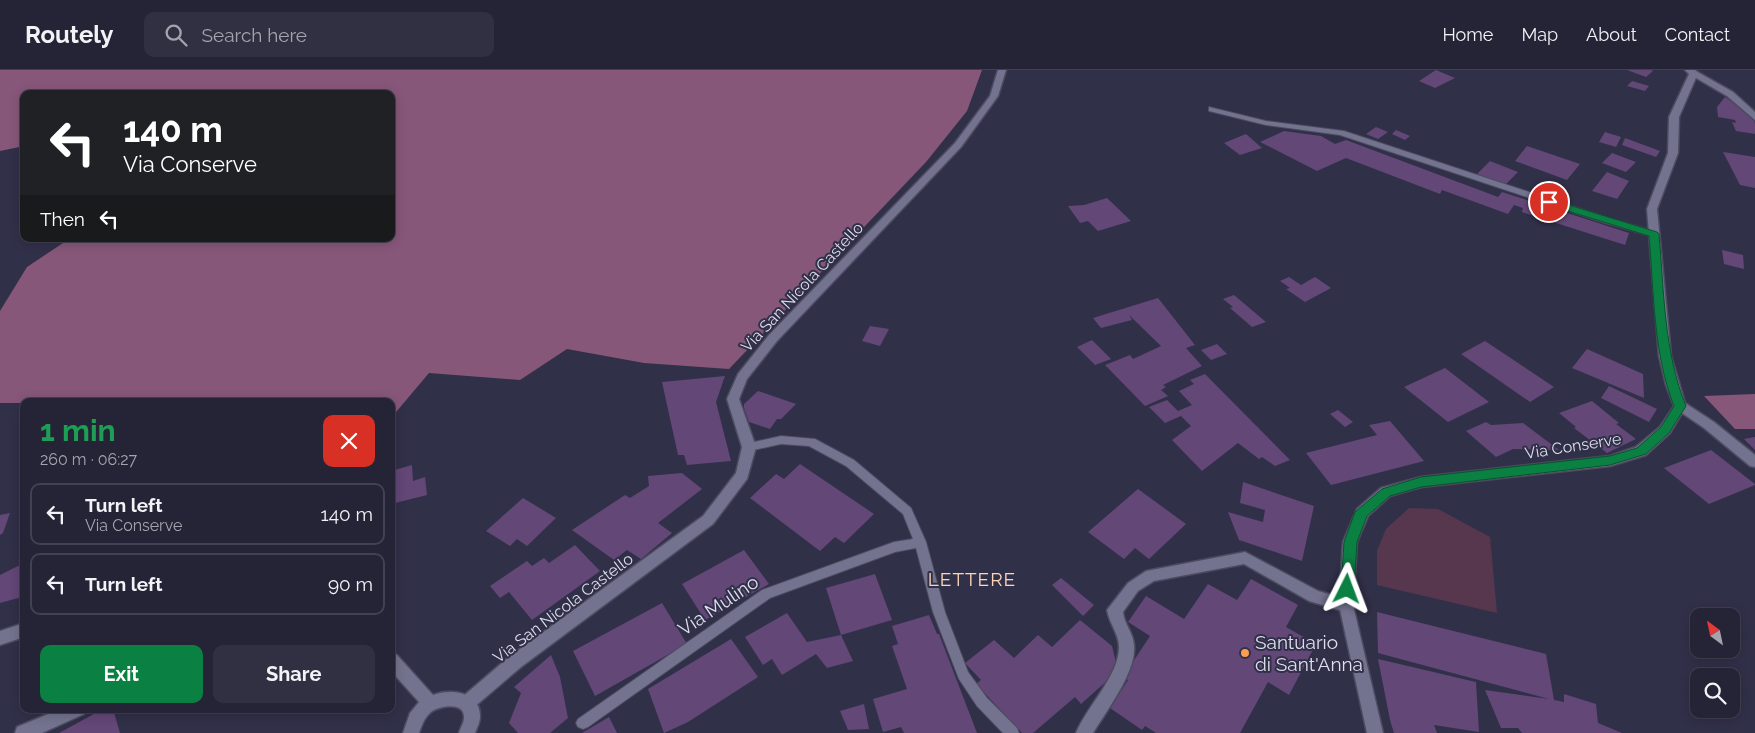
<!DOCTYPE html>
<meta charset="utf-8">
<style>
:root{--surface:#252437;--page:#313042;--text:#f1f3f6;--muted:#a3a4ad;--line:#424152;--accent:#0b8043}
body{margin:0;font-family:Raleway,sans-serif;background:var(--page);color:var(--text);height:100vh;display:flex;flex-direction:column;font-size:19px;white-space:nowrap}
*{box-sizing:border-box;margin:0}
p{font-size:16px;color:var(--muted)}
.icon{flex:none;width:28px;height:28px;fill:none;stroke:currentColor;stroke-width:2;stroke-linecap:round;stroke-linejoin:round}
.map{position:relative;flex:1;overflow:hidden}
.drawer{position:absolute;left:20px;top:328px;width:375px;height:315px;display:flex;flex-direction:column;background:var(--surface);border-radius:10px;box-shadow:0 2px 12px #0003,0 0 0 1px var(--line)}
.drawer>*{flex:none}
.hud{position:absolute;left:20px;top:20px;width:375px;height:152px;border-radius:10px;box-shadow:0 2px 12px #0003,0 0 0 1px var(--line);background:#202124;color:#fff;overflow:hidden}
.needle{width:32px;rotate:327deg}
.controls{position:absolute;left:1690px;top:538px;display:grid;gap:10px}
.controls a{display:grid;place-items:center;width:50px;height:50px;border-radius:10px;background:var(--surface);box-shadow:0 2px 12px #0003,0 0 0 1px var(--line);font-size:25px}
.pin{position:absolute;display:grid;place-items:center;width:42px;height:42px;color:#fff;margin:-21px;border:2px solid #fff;border-radius:50%;box-shadow:0 1px 5px #0007}
.me{position:absolute;width:55px;margin:-28px;rotate:3deg;stroke-linejoin:round;filter:drop-shadow(0 0 4px #0008)}
.turn{display:flex;align-items:center;gap:18px;height:105px;padding:0 20px;font-size:22px}
.turn .icon{width:65px;height:65px;stroke-width:2.5}
.turn b{display:block;font-size:35px;line-height:42px}
.then{display:flex;align-items:center;height:48px;padding:0 20px;background:#0003;gap:10px;font-size:19px}
.round{display:grid;place-items:center;flex:none;width:52px;height:52px;border-radius:10px;background:var(--page)}
.overview{display:flex;align-items:center;justify-content:space-between;height:85px;padding:0 20px}
h1{font-size:30px;font-weight:700;line-height:38px;color:#1e9e55}
.button{display:flex;gap:10px;margin-top:auto;padding:10px 20px}
.button a{flex:1;height:58px;border-radius:10px;background:var(--accent);color:#fff;font-size:20px;font-weight:700;line-height:58px;text-align:center}
.button a+a{background:var(--page);color:var(--text)}
ul{padding:0;list-style:none}
li{display:flex;align-items:center;gap:15px;height:62px;margin:0 10px 8px;padding:0 10px;border:2px solid var(--line);border-radius:10px}
li div{flex:1}
li b{display:block;font-size:19px}
li em{font-style:normal}
header{display:flex;align-items:center;gap:30px;box-sizing:border-box;height:70px;padding:0 25px;background:var(--surface);border-bottom:1px solid var(--line)}
header strong{font-size:24px}
nav{display:flex;gap:28px;margin-inline-start:auto;font-size:18px}
.search{width:350px;height:45px;background:var(--page);display:flex;align-items:center;gap:12px;box-sizing:border-box;padding:0 18px;border-radius:10px;color:var(--muted);font-size:19px}
.map>svg:first-child{display:block}
</style>
<header>
<strong>Routely</strong>
<div class="search"><svg class="icon" aria-label="search" viewBox="0 0 24 24"><circle cx="10" cy="10" r="6"/><path d="M15 15l6 6"/></svg>Search here</div>
<nav><a>Home</a><a>Map</a><a>About</a><a>Contact</a></nav>
</header>
<div class="map">
<svg width="1755" height="663" viewBox="0 0 1755 663">
<rect width="100%" height="100%" fill="#313049"/>
<!-- green -->
<path fill="#57374e" d="M1409,438L1438,439L1490,467L1497,543L1377,515V481L1386,459Z"/>
<!-- forest -->
<path fill="#87577a" d="M0,0H982L967,41L926,92L729,299L644,293L567,279L520,310L429,303L391,348V331H24V333H0V241L27,197L69,169H391V24H24V76L0,81Z
M1755,324V359H1735L1704,326Z"/>
<!-- building -->
<path fill="#634776" d="M1436,0L1455,8L1435,18L1419,11Z
M1627,0H1651L1653,1L1646,7Z
M1632,11L1649,16L1645,21L1627,16Z
M1725,27L1751,45L1755,53V64L1736,61L1732,52L1736,53L1735,50L1718,47L1717,37Z
M1376,57L1388,62L1378,69L1366,64Z
M1396,60L1410,66L1405,70L1392,64Z
M1284,61L1321,66L1335,74L1346,70L1498,127L1502,122L1629,163L1625,175L1522,142L1523,138L1514,135L1508,144L1442,120L1440,124L1346,88L1317,101L1260,72Z
M1605,62L1621,67L1616,77L1599,72Z
M1246,64L1262,78L1240,85L1224,73Z
M1625,68L1660,81L1656,87L1622,75Z
M1527,76L1580,94L1567,110L1515,91Z
M1723,82L1755,87V118L1740,115Z
M1612,83L1636,92L1626,102L1602,93Z
M1490,91L1518,102L1504,116L1476,105Z
M1607,102L1629,111L1617,129L1592,121Z
M1107,128L1131,151L1098,161L1088,151L1080,153L1068,136L1084,135Z
M1722,180L1743,185L1744,199L1724,194Z
M1289,207L1301,215L1315,207L1331,218L1305,232L1286,219L1290,218L1280,211Z
M1234,225L1266,252L1252,257L1230,238L1233,237L1223,229Z
M1158,228L1195,275L1186,278L1202,296L1163,315L1166,317L1161,320L1168,326L1145,336L1105,295L1130,285L1133,289L1161,276L1129,245L1132,250L1101,258L1093,248Z
M870,256L889,259L880,276L862,271Z
M1092,270L1111,289L1095,295L1077,277Z
M1485,271L1554,317L1530,332L1461,284Z
M1217,274L1227,284L1211,290L1201,280Z
M1587,279L1643,304L1644,328L1572,298Z
M1445,298L1489,332L1448,352L1404,317Z
M1205,304L1290,390L1275,396L1262,387L1259,389L1238,373L1202,401L1172,370L1191,356L1181,346L1165,353L1149,337L1167,330L1178,341L1192,335L1179,321L1194,314L1190,310Z
M725,306L716,332L731,391L687,395L684,385H678L662,312Z
M1609,316L1657,339L1649,352L1601,328Z
M758,321L796,334L781,349H777L770,359L749,352L744,338V334Z
M1592,331L1619,353L1616,354L1636,369L1607,383L1574,358L1576,357L1559,343Z
M1338,340L1353,352L1345,357L1330,344Z
M1390,351L1424,391L1331,415L1306,383L1377,365L1369,355Z
M1486,352L1491,355L1523,353L1559,380L1513,379L1496,387L1466,361Z
M1755,367V380L1744,369Z
M1711,380L1755,414V415L1709,434L1664,398Z
M800,394L874,444L844,473L835,467L820,481L750,428L776,404L784,409Z
M412,395L413,411L425,407L427,425L391,434V401Z
M682,403L702,419L658,453L672,463L641,489L627,480L614,490L572,460L625,425L630,428L649,416L648,406Z
M1243,412L1314,436L1302,491L1239,470L1228,442L1263,452L1265,440L1240,433Z
M1138,419L1186,454L1149,489L1135,478L1124,489L1088,462Z
M523,428L556,448L527,476L517,469L510,476L486,461Z
M10,443L3,463L0,465V445Z
M575,475L600,501L532,550L509,522L500,528L490,516L527,491L532,496L544,488L549,493Z
M744,480L769,514L705,550L682,514Z
M24,493V521L22,527L0,533V505Z
M875,504L892,550L841,565L826,518Z
M1061,508L1094,535L1083,546L1052,515Z
M1251,509L1298,535L1286,557L1316,574L1289,625L1268,612L1240,663H1156L1145,656L1142,660L1110,638L1128,610L1123,607L1150,566L1128,552L1146,526L1184,549L1208,514L1237,530Z
M662,533L687,574L595,626L573,581Z
M1377,542L1546,584L1554,630L1564,632V624L1596,634L1598,653L1622,663H1522L1518,658H1501L1485,620L1549,629L1378,583Z
M787,543L807,572L841,565L853,591L827,598L816,584L782,605L772,589L763,595L745,567Z
M929,545L937,564H939L977,663H904L901,657L883,662L873,629L907,619L892,576L898,574L892,556Z
M1080,550L1112,576L1118,601L1081,634L1075,627L1033,663H1022L976,614L981,610L965,593L994,570L1014,588L1038,565L1052,577Z
M731,569L758,607L688,652L664,663L648,619Z
M551,585L560,607L568,648L550,663H518L509,653L521,623L514,617Z
M1378,589L1476,612L1479,662L1434,655L1437,663H1394L1390,650Z
M864,634L869,659L848,660L840,641Z
M103,639H113L120,663H59Z
M609,647L617,663H582Z"/>
<g fill="none" stroke-linecap="round" stroke-linejoin="round">
<defs>
<path id="lane" d="M1209,37L1266,51L1344,61L1608,148L1657,162L1658,164L1654,167L1602,152L1340,65L1266,55L1209,41Z
M781,366L815,369L854,390L911,438L926,472L945,542L968,602L987,628L1017,658L1019,663H1003L977,636L959,609L933,542L916,478L895,482L770,528L588,657L583,659L578,657L576,653L578,649L762,520L894,472L913,469L903,444L846,396L809,376L781,374L749,381L745,380L744,377L745,374L749,373Z"/>
<path id="street" d="M998,0H1006L998,26L961,77L777,271L747,309L739,329L756,377L747,409L713,454L521,597L473,638L467,641L461,638L459,633L461,628L509,587L703,446L736,403L742,377L727,329L738,304L769,265L955,73L990,26Z
M1694,0L1733,22L1755,42V50L1727,26L1691,5L1690,3Z
M1245,482L1318,521L1351,530L1353,535L1351,540L1346,542L1309,531L1244,494L1154,511L1138,521L1123,542C1124,554 1133,562 1134,575C1137,601 1107,640 1093,663H1076C1087,636 1119,606 1119,577C1119,564 1109,553 1107,540L1128,513L1146,501Z
M60,639H86L84,644L42,663H15L17,657Z"/>
<path id="secondary" d="M1685,0H1695L1698,3L1679,47L1678,83L1657,139L1671,286L1685,333L1714,352L1755,385V397L1750,396L1704,358L1682,343L1670,363L1646,385L1610,396L1421,417L1390,426L1368,446L1357,472L1353,535L1383,663H1367L1339,535L1343,472L1357,439L1381,418L1421,407L1610,386L1636,377L1660,357L1674,336L1666,315L1659,286L1647,139L1668,83L1669,47L1689,4Z
M24,553V567L0,575V561Z
M391,583L397,585L433,625C451,618 481,622 480,647C480,652 477,658 475,663H459C460,659 464,652 464,648C465,631 439,636 431,642C424,648 422,655 419,663H403L410,643L419,632L391,601Z"/>
</defs>
<!-- lane casing -->
<use href="#lane" stroke="#4c4b60" stroke-width="2"/>
<!-- street casing -->
<use href="#street" stroke="#4c4b60" stroke-width="3"/>
<!-- secondary casing -->
<use href="#secondary" stroke="#4c4b60" stroke-width="3"/>
<!-- lane -->
<use href="#lane" fill="#73738f" fill-rule="evenodd"/>
<!-- street -->
<use href="#street" fill="#73738f" fill-rule="evenodd"/>
<!-- secondary -->
<use href="#secondary" fill="#73738f" fill-rule="evenodd"/>
</g>
<!-- route -->
<path fill="#0b8043" stroke="#07532c" d="M1549,129L1657,162L1659,164C1664,221 1664,283 1686,336L1669,363L1646,384L1610,395L1421,417L1390,426L1367,446L1357,472L1354,519L1352,523L1347,525L1343,523L1341,519L1344,472L1355,442L1382,419L1421,407L1610,386L1637,378L1661,357L1674,336C1653,283 1654,222 1649,166L1545,134L1544,132Z"/>
<!-- markers -->
<circle fill="#fc9d52" stroke="#313049" stroke-width="2" cx="1245" cy="583" r="5"/>
<g text-anchor="middle" dominant-baseline="central" stroke-width="4" stroke-linejoin="round" paint-order="stroke">
<!-- street labels -->
<g font-size="16" fill="#dedeee" stroke="#313049">
<text transform="translate(802 217) rotate(-47)">Via San Nicola Castello</text>
<text transform="translate(1573 376) rotate(-9)">Via Conserve</text>
<text transform="translate(563 538) rotate(-37)">Via San Nicola Castello</text>
</g>
<!-- quarter labels -->
<g font-size="19" letter-spacing="1" fill="#fdd4b7" stroke="#313049">
<text x="972" y="509">LETTERE</text>
</g>
<!-- near-street labels -->
<g font-size="19" fill="#dedeee" stroke="#313049">
<text transform="translate(718 535) rotate(-34)">Via Mulino</text>
</g>
<!-- near-poi labels -->
<g font-size="19" fill="#dedeee" stroke="#313049" text-anchor="start">
<text x="1255" y="572">Santuario<tspan x="1255" dy="22">di Sant'Anna</tspan></text>
</g>
</g>
</svg>
<div class="controls">
<a><svg class="needle" viewBox="-14 -14 28 28"><path d="M0-13l5 13h-10z" fill="#e53935"/><path d="M0 13l5-13h-10z" fill="#a3a4ad"/></svg></a>
<a><svg class="icon" aria-label="search" viewBox="0 0 24 24"><circle cx="10" cy="10" r="6"/><path d="M15 15l6 6"/></svg></a>
</div>
<div class="pin" style="left:1549px;top:132px;background:#d93025"><svg class="icon" aria-label="arrive" viewBox="0 0 24 24"><path d="M6 21V4h12l-3 4 3 4H6"/></svg></div>
<svg class="me" style="left:1347px;top:519px" viewBox="-20 -20 40 40"><path d="M0-17L14 15 0 8-14 15z" fill="#0b8043" stroke="#fff" stroke-width="4"/></svg>
<div class="hud">
<div class="turn"><svg class="icon" aria-label="left" viewBox="0 0 24 24"><path d="M17 20v-9H6M10 6l-5 5 5 5"/></svg><div><b>140 m</b>Via Conserve</div></div>
<div class="then">Then<svg class="icon" aria-label="left" viewBox="0 0 24 24"><path d="M17 20v-9H6M10 6l-5 5 5 5"/></svg></div>
</div>
<section class="drawer">
<div class="overview"><div><h1>1 min</h1><p>260 m · 06:27</p></div><a class="round" style="background:#d93025;color:#fff"><svg class="icon" aria-label="close" viewBox="0 0 24 24"><path d="M6 6l12 12M18 6L6 18"/></svg></a></div>
<ul>
<li><svg class="icon" aria-label="left" viewBox="0 0 24 24"><path d="M17 20v-9H6M10 6l-5 5 5 5"/></svg><div><b>Turn left</b><p>Via Conserve</p></div><em>140 m</em></li>
<li><svg class="icon" aria-label="left" viewBox="0 0 24 24"><path d="M17 20v-9H6M10 6l-5 5 5 5"/></svg><div><b>Turn left</b></div><em>90 m</em></li>
</ul>
<div class="button"><a>Exit</a><a>Share</a></div>
</section>
</div>
